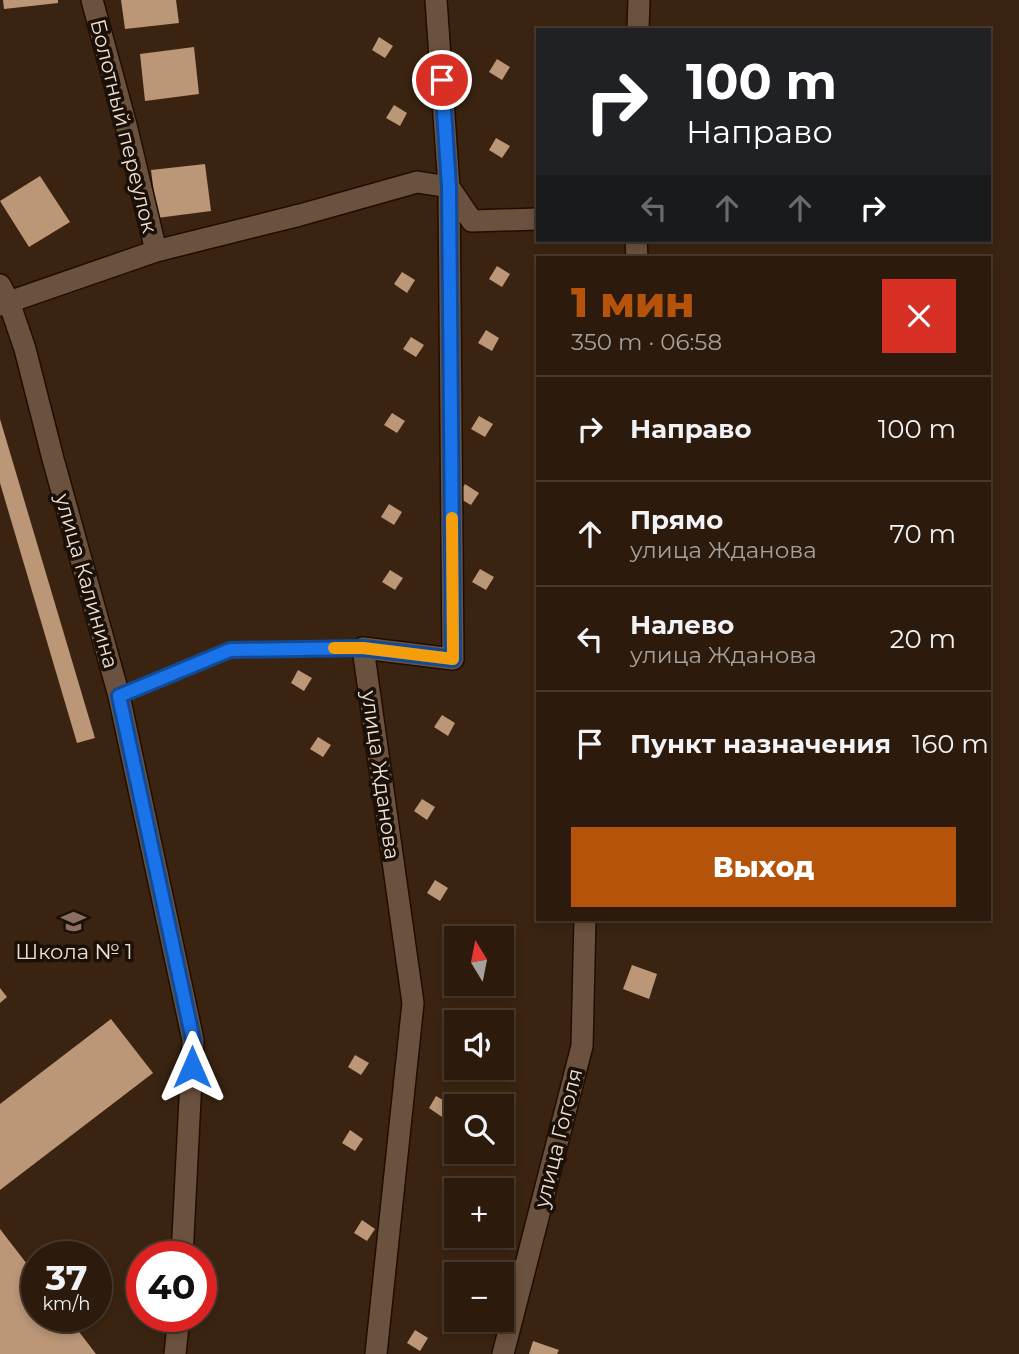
<!DOCTYPE html>
<html lang="ru">
<meta charset="utf-8">
<style>
:root{--surface:#2c1b0d;--page:#342416;--text:#f1f3f6;--muted:#a6a19d;--line:#48392e;--accent:#b45309}
body{margin:0;font-family:Montserrat,sans-serif;background:var(--page);color:var(--text);height:100vh;display:flex;flex-direction:column;font-size:26px;white-space:nowrap}
*{box-sizing:border-box;margin:0}
p{font-size:23px;color:var(--muted)}
.icon{flex:none;width:38px;height:38px;fill:none;stroke:currentColor;stroke-width:2;stroke-linecap:round;stroke-linejoin:round}
.map{position:relative;flex:1;overflow:hidden}
.drawer{position:absolute;left:536px;top:256px;width:455px;height:665px;display:flex;flex-direction:column;background:var(--surface);border-radius:0px;box-shadow:0 4px 10px #0003,0 0 0 2px var(--line)}
.drawer>*{flex:none}
.top-card{position:absolute;left:536px;top:28px;width:455px;height:214px;border-radius:0px;box-shadow:0 4px 10px #0003,0 0 0 2px var(--line);background:#202124;color:#fff;overflow:hidden}
.needle{width:46px;rotate:350deg}
.controls{position:absolute;left:444px;top:926px;display:grid;gap:14px}
.controls a{display:grid;place-items:center;width:70px;height:70px;border-radius:0px;background:var(--surface);box-shadow:0 4px 10px #0003,0 0 0 2px var(--line);font-size:35px}
.speed{position:absolute;left:21px;top:1241px;display:flex;gap:14px;font-size:35px;font-weight:700;text-align:center}
.speed>*{display:grid;place-content:center;width:91px;height:91px;border-radius:50%;background:var(--surface);box-shadow:0 4px 10px #0003,0 0 0 2px var(--line);line-height:1}
.speed small{font-size:18px;font-weight:400}
.speed .limit{border:10px solid #d22;background:#fff;color:#111}
.pin{position:absolute;display:grid;place-items:center;width:60px;height:60px;color:#fff;margin:-30px;border:4px solid #fff;border-radius:50%;box-shadow:0 2px 7px #0007}
.me{position:absolute;width:77px;margin:-38px;rotate:0deg;stroke-linejoin:round;filter:drop-shadow(0 0 5px #0008)}
.turn{display:flex;align-items:center;gap:24px;height:147px;padding:0 35px;font-size:32px}
.turn .icon{width:91px;height:91px;stroke-width:2.5}
.turn b{display:block;font-size:49px;line-height:60px}
.lanes{display:flex;align-items:center;height:66px;padding:0 35px;background:#0003;justify-content:center;gap:35px;direction:ltr}
.lanes .off{opacity:.35}
.round{display:grid;place-items:center;flex:none;width:74px;height:74px;border-radius:0px;background:var(--page)}
.summary{display:flex;align-items:center;justify-content:space-between;height:119px;padding:0 35px}
h1{font-size:42px;font-weight:800;line-height:52px;color:var(--accent)}
.cta{display:flex;gap:14px;margin-top:auto;padding:14px 35px}
.cta a{flex:1;height:80px;border-radius:0px;background:var(--accent);color:#fff;font-size:28px;font-weight:800;line-height:80px;text-align:center}
ul{padding:0;list-style:none}
li{display:flex;align-items:center;gap:21px;height:105px;padding:0 35px;border-top:2px solid var(--line)}
li div{flex:1}
li b{display:block;font-size:26px}
li em{font-style:normal}
.map>svg:first-child{display:block}
</style>
<div class="map">
<svg width="1019" height="1354" viewBox="0 0 1019 1354">
<rect width="100%" height="100%" fill="#3a2411"/>
<!-- building -->
<path fill="#bb9677" d="M3,0H58V3L4,9Z
M121,0H176L179,23L125,29Z
M379,37L393,46L385,58L372,50Z
M194,47L199,94L145,101L140,54Z
M497,59L510,67L502,80L489,72Z
M394,105L407,113L400,126L386,118Z
M496,138L510,146L502,158L489,150Z
M205,164L211,211L157,218L151,170Z
M40,176L70,222L29,247L0,201Z
M497,266L510,274L502,287L489,279Z
M402,272L415,280L407,293L394,284Z
M486,330L499,338L492,351L478,343Z
M411,337L424,345L416,357L403,349Z
M392,413L405,421L397,433L384,425Z
M479,416L493,424L485,437L471,429Z
M0,419L95,738L77,743L0,483Z
M465,484L479,493L471,505L457,497Z
M389,504L402,512L394,525L381,517Z
M480,569L494,577L486,590L472,582Z
M390,570L403,578L395,590L382,582Z
M298,670L312,678L304,691L291,683Z
M442,715L455,723L448,736L434,727Z
M318,737L331,745L323,757L310,749Z
M422,799L435,807L427,820L414,811Z
M435,880L448,888L440,901L427,893Z
M457,959V976L449,971Z
M632,965L657,974L649,999L623,989Z
M0,988L7,997L0,1003Z
M111,1019L153,1073L0,1190V1104Z
M355,1055L369,1063L361,1075L348,1067Z
M436,1096L450,1104L442,1117L429,1108Z
M350,1130L363,1139L355,1151L342,1143Z
M362,1220L375,1229L367,1241L354,1233Z
M0,1229L37,1277V1316H67L96,1354H0Z
M415,1330L428,1338L420,1351L407,1343Z
M533,1341L559,1350L557,1354H529Z"/>
<g fill="none" stroke-linecap="round" stroke-linejoin="round">
<defs>
<path id="lane" d="M119,696L230,650L363,648"/>
<path id="street" d="M92,0L126,125L156,251
M638,30L639,0
M636,240L637,257
M0,305L156,251L300,215L417,182L449,187L472,221L537,219
M376,1354L413,1003L363,648L453,659L449,187L436,0
M503,1354L582,1046L585,919"/>
<path id="secondary" d="M0,285L9,302L25,349L53,459L119,696L193,1040L182,1256
M175,1354L179,1316"/>
</defs>
<!-- lane casing -->
<use href="#lane" stroke="#200d00" stroke-width="14"/>
<!-- street casing -->
<use href="#street" stroke="#200d00" stroke-width="24"/>
<!-- secondary casing -->
<use href="#secondary" stroke="#200d00" stroke-width="24"/>
<!-- lane -->
<use href="#lane" stroke="#6b523e" stroke-width="10"/>
<!-- street -->
<use href="#street" stroke="#6b523e" stroke-width="21"/>
<!-- secondary -->
<use href="#secondary" stroke="#6b523e" stroke-width="21"/>
</g>
<g fill="none" stroke-linecap="round" stroke-linejoin="round">
<defs>
<path id="route" d="M192,1067L193,1040L119,696L230,650L363,648L453,659L449,187L442,80"/>
</defs>
<!-- route casing -->
<use href="#route" stroke="#114b97" stroke-width="18"/>
<!-- route -->
<use href="#route" stroke="#1a73e8" stroke-width="12"/>
<!-- slow -->
<path stroke="#f59e0b" stroke-width="12" d="M334,648H363L453,659L452,518"/>
</g>
<!-- icons -->
<defs>
<symbol id="school-bare" viewBox="-9 -9 18 18"><path d="M0-5L7-2L0 1L-7-2ZM-4 1L0 2.5L4 1V4Q0 6-4 4Z" fill="#8d6e63" stroke="#1a1008" stroke-width="2.5" paint-order="stroke"/></symbol>
</defs>
<g fill-rule="evenodd">
<use href="#school-bare" x="56" y="904" width="35" height="35"/>
</g>
<g text-anchor="middle" dominant-baseline="central" stroke-width="7" stroke-linejoin="round" paint-order="stroke">
<!-- street labels -->
<g font-size="21" fill="#eedfd4" stroke="#1a1008">
<text transform="translate(124 126) rotate(76)">Болотный переулок</text>
<text transform="translate(87 581) rotate(74)">улица Калинина</text>
<text transform="translate(381 775) rotate(82)">улица Жданова</text>
<text transform="translate(558 1138) rotate(-76)">улица Гоголя</text>
</g>
<!-- poi labels -->
<g font-size="21" fill="#eedfd4" stroke="#1a1008">
<text x="74" y="951">Школа № 1</text>
</g>
</g>
</svg>
<div class="controls">
<a><svg class="needle" viewBox="-14 -14 28 28"><path d="M0-13l5 13h-10z" fill="#e53935"/><path d="M0 13l5-13h-10z" fill="#a6a19d"/></svg></a>
<a><svg class="icon" aria-label="sound" viewBox="0 0 24 24"><path d="M4 9h4l5-4v14l-5-4H4zM17 9q2 3 0 6"/></svg></a>
<a><svg class="icon" aria-label="search" viewBox="0 0 24 24"><circle cx="10" cy="10" r="6"/><path d="M15 15l6 6"/></svg></a>
<a>+</a>
<a>−</a>
</div>
<div class="speed"><div>37<small>km/h</small></div><div class="limit">40</div></div>
<div class="pin" style="left:442px;top:80px;background:#d93025"><svg class="icon" aria-label="arrive" viewBox="0 0 24 24"><path d="M6 21V4h12l-3 4 3 4H6"/></svg></div>
<svg class="me" style="left:192px;top:1067px" viewBox="-20 -20 40 40"><path d="M0-17L14 15 0 8-14 15z" fill="#1a73e8" stroke="#fff" stroke-width="4"/></svg>
<div class="top-card">
<div class="turn"><svg class="icon" aria-label="right" viewBox="0 0 24 24"><path d="M7 20v-9h11M14 6l5 5-5 5"/></svg><div><b>100 m</b>Направо</div></div>
<div class="lanes"><svg class="icon off" aria-label="left" viewBox="0 0 24 24"><path d="M17 20v-9H6M10 6l-5 5 5 5"/></svg><svg class="icon off" aria-label="ahead" viewBox="0 0 24 24"><path d="M12 20V5M6 11l6-6 6 6"/></svg><svg class="icon off" aria-label="ahead" viewBox="0 0 24 24"><path d="M12 20V5M6 11l6-6 6 6"/></svg><svg class="icon" aria-label="right" viewBox="0 0 24 24"><path d="M7 20v-9h11M14 6l5 5-5 5"/></svg></div>
</div>
<section class="drawer">
<div class="summary"><div><h1>1 мин</h1><p>350 m · 06:58</p></div><a class="round" style="background:#d93025;color:#fff"><svg class="icon" aria-label="close" viewBox="0 0 24 24"><path d="M6 6l12 12M18 6L6 18"/></svg></a></div>
<ul>
<li><svg class="icon" aria-label="right" viewBox="0 0 24 24"><path d="M7 20v-9h11M14 6l5 5-5 5"/></svg><div><b>Направо</b></div><em>100 m</em></li>
<li><svg class="icon" aria-label="ahead" viewBox="0 0 24 24"><path d="M12 20V5M6 11l6-6 6 6"/></svg><div><b>Прямо</b><p>улица Жданова</p></div><em>70 m</em></li>
<li><svg class="icon" aria-label="left" viewBox="0 0 24 24"><path d="M17 20v-9H6M10 6l-5 5 5 5"/></svg><div><b>Налево</b><p>улица Жданова</p></div><em>20 m</em></li>
<li><svg class="icon" aria-label="arrive" viewBox="0 0 24 24"><path d="M6 21V4h12l-3 4 3 4H6"/></svg><div><b>Пункт назначения</b></div><em>160 m</em></li>
</ul>
<div class="cta"><a>Выход</a></div>
</section>
</div>
